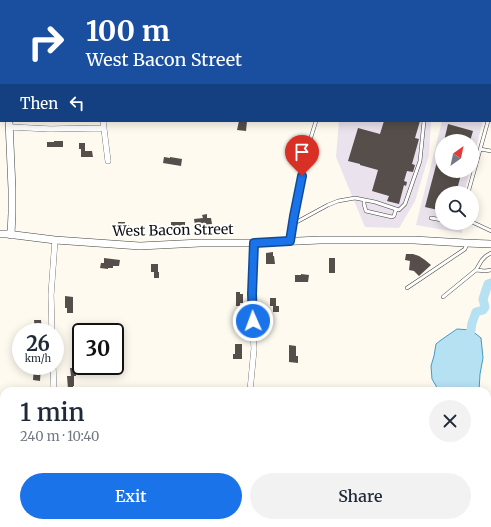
<!DOCTYPE html>
<meta charset="utf-8">
<style>
:root{--surface:#fff;--page:#f2f2f3;--text:#1f2937;--muted:#747a83;--accent:#1a73e8}
body{margin:0;font-family:Merriweather,serif;background:var(--page);color:var(--text);height:100vh;display:flex;flex-direction:column;font-size:15px;white-space:nowrap}
*{box-sizing:border-box;margin:0}
p{font-size:13px;color:var(--muted)}
.icon{flex:none;width:22px;height:22px;fill:none;stroke:currentColor;stroke-width:2;stroke-linecap:round;stroke-linejoin:round}
.map{position:relative;flex:1;overflow:hidden}
.details{position:absolute;left:0px;top:387px;width:491px;height:140px;display:flex;flex-direction:column;background:var(--surface);border-radius:12px 12px 0 0;box-shadow:0 2px 10px #0003}
.details>*{flex:none}
.top-card{position:absolute;left:0px;top:0px;width:491px;height:122px;box-shadow:0 2px 10px #0003;background:#1a4fa0;color:#fff;overflow:hidden}
.needle{width:26px;rotate:33deg}
.buttons{position:absolute;left:435px;top:134px;display:grid;gap:8px}
.buttons a{display:grid;place-items:center;width:44px;height:44px;border-radius:50%;background:var(--surface);box-shadow:0 2px 10px #0003;font-size:20px}
.speed{position:absolute;left:12px;top:323px;display:flex;gap:8px;font-size:20px;font-weight:700;text-align:center}
.speed>*{display:grid;place-content:center;width:52px;height:52px;border-radius:50%;background:var(--surface);box-shadow:0 2px 10px #0003;line-height:1}
.speed small{font-size:10px;font-weight:400}
.speed .limit{border:2px solid #111;border-radius:6px;background:#fff;color:#111}
.pin{position:absolute;display:grid;place-items:center;width:34px;height:34px;color:#fff;margin:-41px -17px;border-radius:50% 50% 50% 0;rotate:-45deg;box-shadow:0 0 4px #0007}
.pin .icon{rotate:45deg}
.me{position:absolute;width:44px;margin:-22px;rotate:358deg;stroke-linejoin:round;filter:drop-shadow(0 0 3px #0008)}
.turn{display:flex;align-items:center;gap:14px;height:84px;padding:0 20px;font-size:18px}
.turn .icon{width:52px;height:52px;stroke-width:2.5}
.turn b{display:block;font-size:28px;line-height:34px}
.then{display:flex;align-items:center;height:38px;padding:0 20px;background:#0003;gap:8px;font-size:15px}
.round{display:grid;place-items:center;flex:none;width:42px;height:42px;border-radius:21px;background:var(--page)}
.summary{display:flex;align-items:center;justify-content:space-between;height:68px;padding:0 20px}
h1{font-size:24px;font-weight:600;line-height:30px}
.button{display:flex;gap:8px;margin-top:auto;padding:8px 20px}
.button a{flex:1;height:46px;border-radius:24px;background:var(--accent);color:#fff;font-size:16px;font-weight:600;line-height:46px;text-align:center}
.button a+a{background:var(--page);color:var(--text)}
.map>svg:first-child{display:block}
</style>
<div class="map">
<svg width="491" height="527" viewBox="0 0 491 527">
<rect width="100%" height="100%" fill="#fefaef"/>
<!-- industrial -->
<path fill="#eae2ec" d="M339,121H431L429,155L415,201L399,228L365,227L336,157Z
M442,121H483L472,163V141H442V171H470L464,193H442V223H462V233L416,225Z"/>
<!-- water -->
<path fill="#b6e1f3" stroke="#409cc7" d="M457,329L471,330L481,338L483,358L480,374L479,391H439L432,379L431,366L434,356L436,344L441,340Z
M487,410L491,415V527H474L470,523H487Z"/>
<g fill="none" stroke-linecap="round" stroke-linejoin="round">
<!-- river -->
<path stroke="#b6e1f3" stroke-width="9" d="M467,340L471,330L472,323L476,312L483,310L485,307L483,299L488,284L491,283"/>
</g>
<!-- building -->
<path fill="#564e4a" d="M239,121H247L246,131L237,130Z
M384,121H420L415,138L419,139L412,164L415,165L413,172L407,171L404,181L407,182L406,186L404,185L399,204L387,201L389,196L372,191L378,170L360,165V164L348,161L358,128L380,134Z
M448,124L473,131L470,141H444Z
M54,141H63V147H47V142H54Z
M79,143H85V151H92L93,157H81V149H79Z
M164,157L170,158V157L182,159L181,166L163,163Z
M438,158L442,159V171H462L456,193H442L438,210L425,207Z
M207,214V218H211L212,224L196,226L195,225L194,219L203,218L202,215Z
M118,222H125V225H129V233L123,232V228H118Z
M171,222H185V229H171Z
M273,252V256H274L275,264H266V253Z
M406,254H413L419,256L425,260L431,265L419,276L414,271L409,270L410,261L405,260Z
M104,258L120,260L119,266H113V268H108V269L100,268L101,263H104Z
M329,258H335V273H329Z
M151,264H158V272H159V278H154V272H151Z
M301,274L309,275L308,282H295V275H301Z
M236,292H240V294H243V303H240V306H236Z
M65,296L73,297V313H67V308H65Z
M270,298H276V306H279V312H273V306H270Z
M236,315H243V330H236Z
M34,320H41L42,330H41V332H35Z
M235,344H242V359H233V354H235Z
M289,345L296,346V356H298V363L289,362Z
M34,366H41L40,381L33,380Z
M70,368H76V376H74V386H73V389H68L67,376H71Z"/>
<g fill="none" stroke-linecap="round" stroke-linejoin="round">
<defs>
<path id="service" d="M490,114L491,110
M480,149L491,151
M468,193L488,121
M364,200V204L366,211L392,217L394,216L396,209
M431,218L442,220
M472,222L491,231
M293,224L328,205L338,201L355,198L375,202L399,210L405,204L420,161L424,121
M290,241L305,162L311,137L316,121
M476,270L485,271L491,270
M407,288L465,249L467,243
M443,297L476,270L482,260L486,256L491,253"/>
<path id="minor" d="M96,0V1
M120,1L122,0
M103,121L108,161
M10,127L50,129L104,128
M52,332L51,295L55,240
M53,366L54,391
M250,391L254,349L252,294L254,243
M2,503H4
M237,527V523
M345,527V523"/>
<path id="tertiary" d="M0,25L1,38
M9,121L12,189V213L11,235
M0,234H7L55,240L140,246L200,243H254L320,240H414L465,243L491,244"/>
</defs>
<!-- service casing -->
<use href="#service" stroke="#414141" stroke-width="4"/>
<!-- minor casing -->
<use href="#minor" stroke="#414141" stroke-width="6"/>
<!-- tertiary casing -->
<use href="#tertiary" stroke="#414141" stroke-width="8"/>
<!-- service -->
<use href="#service" stroke="#fff" stroke-width="3"/>
<!-- minor -->
<use href="#minor" stroke="#fff" stroke-width="5.5"/>
<!-- tertiary -->
<use href="#tertiary" stroke="#fff" stroke-width="7"/>
</g>
<g fill="none" stroke-linecap="round" stroke-linejoin="round">
<defs>
<path id="route" d="M253,321L252,294L254,243L290,241L294,216L302,176"/>
</defs>
<!-- route casing -->
<use href="#route" stroke="#114b97" stroke-width="10"/>
<!-- route -->
<use href="#route" stroke="#1a73e8" stroke-width="7"/>
</g>
<g text-anchor="middle" dominant-baseline="central" stroke-width="4" stroke-linejoin="round" paint-order="stroke">
<!-- street labels -->
<g font-size="14" fill="#0e0e0e" stroke="#fff">
<text transform="translate(173 230) rotate(-1)">West Bacon Street</text>
</g>
</g>
</svg>
<div class="buttons">
<a><svg class="needle" viewBox="-14 -14 28 28"><path d="M0-13l5 13h-10z" fill="#e53935"/><path d="M0 13l5-13h-10z" fill="#747a83"/></svg></a>
<a><svg class="icon" aria-label="search" viewBox="0 0 24 24"><circle cx="10" cy="10" r="6"/><path d="M15 15l6 6"/></svg></a>
</div>
<div class="speed"><div>26<small>km/h</small></div><div class="limit">30</div></div>
<div class="pin" style="left:302px;top:176px;background:#d93025"><svg class="icon" aria-label="arrive" viewBox="0 0 24 24"><path d="M6 21V4h12l-3 4 3 4H6"/></svg></div>
<svg class="me" style="left:253px;top:321px" viewBox="-20 -20 40 40"><circle r="17" fill="#1a73e8" stroke="#fff" stroke-width="3"/><path d="M0-11L8 9 0 5-8 9z" fill="#fff"/></svg>
<div class="top-card">
<div class="turn"><svg class="icon" aria-label="right" viewBox="0 0 24 24"><path d="M7 20v-9h11M14 6l5 5-5 5"/></svg><div><b>100 m</b>West Bacon Street</div></div>
<div class="then">Then<svg class="icon" aria-label="left" viewBox="0 0 24 24"><path d="M17 20v-9H6M10 6l-5 5 5 5"/></svg></div>
</div>
<section class="details">
<div class="summary"><div><h1>1 min</h1><p>240 m · 10:40</p></div><a class="round"><svg class="icon" aria-label="close" viewBox="0 0 24 24"><path d="M6 6l12 12M18 6L6 18"/></svg></a></div>
<div class="button"><a>Exit</a><a>Share</a></div>
</section>
</div>
